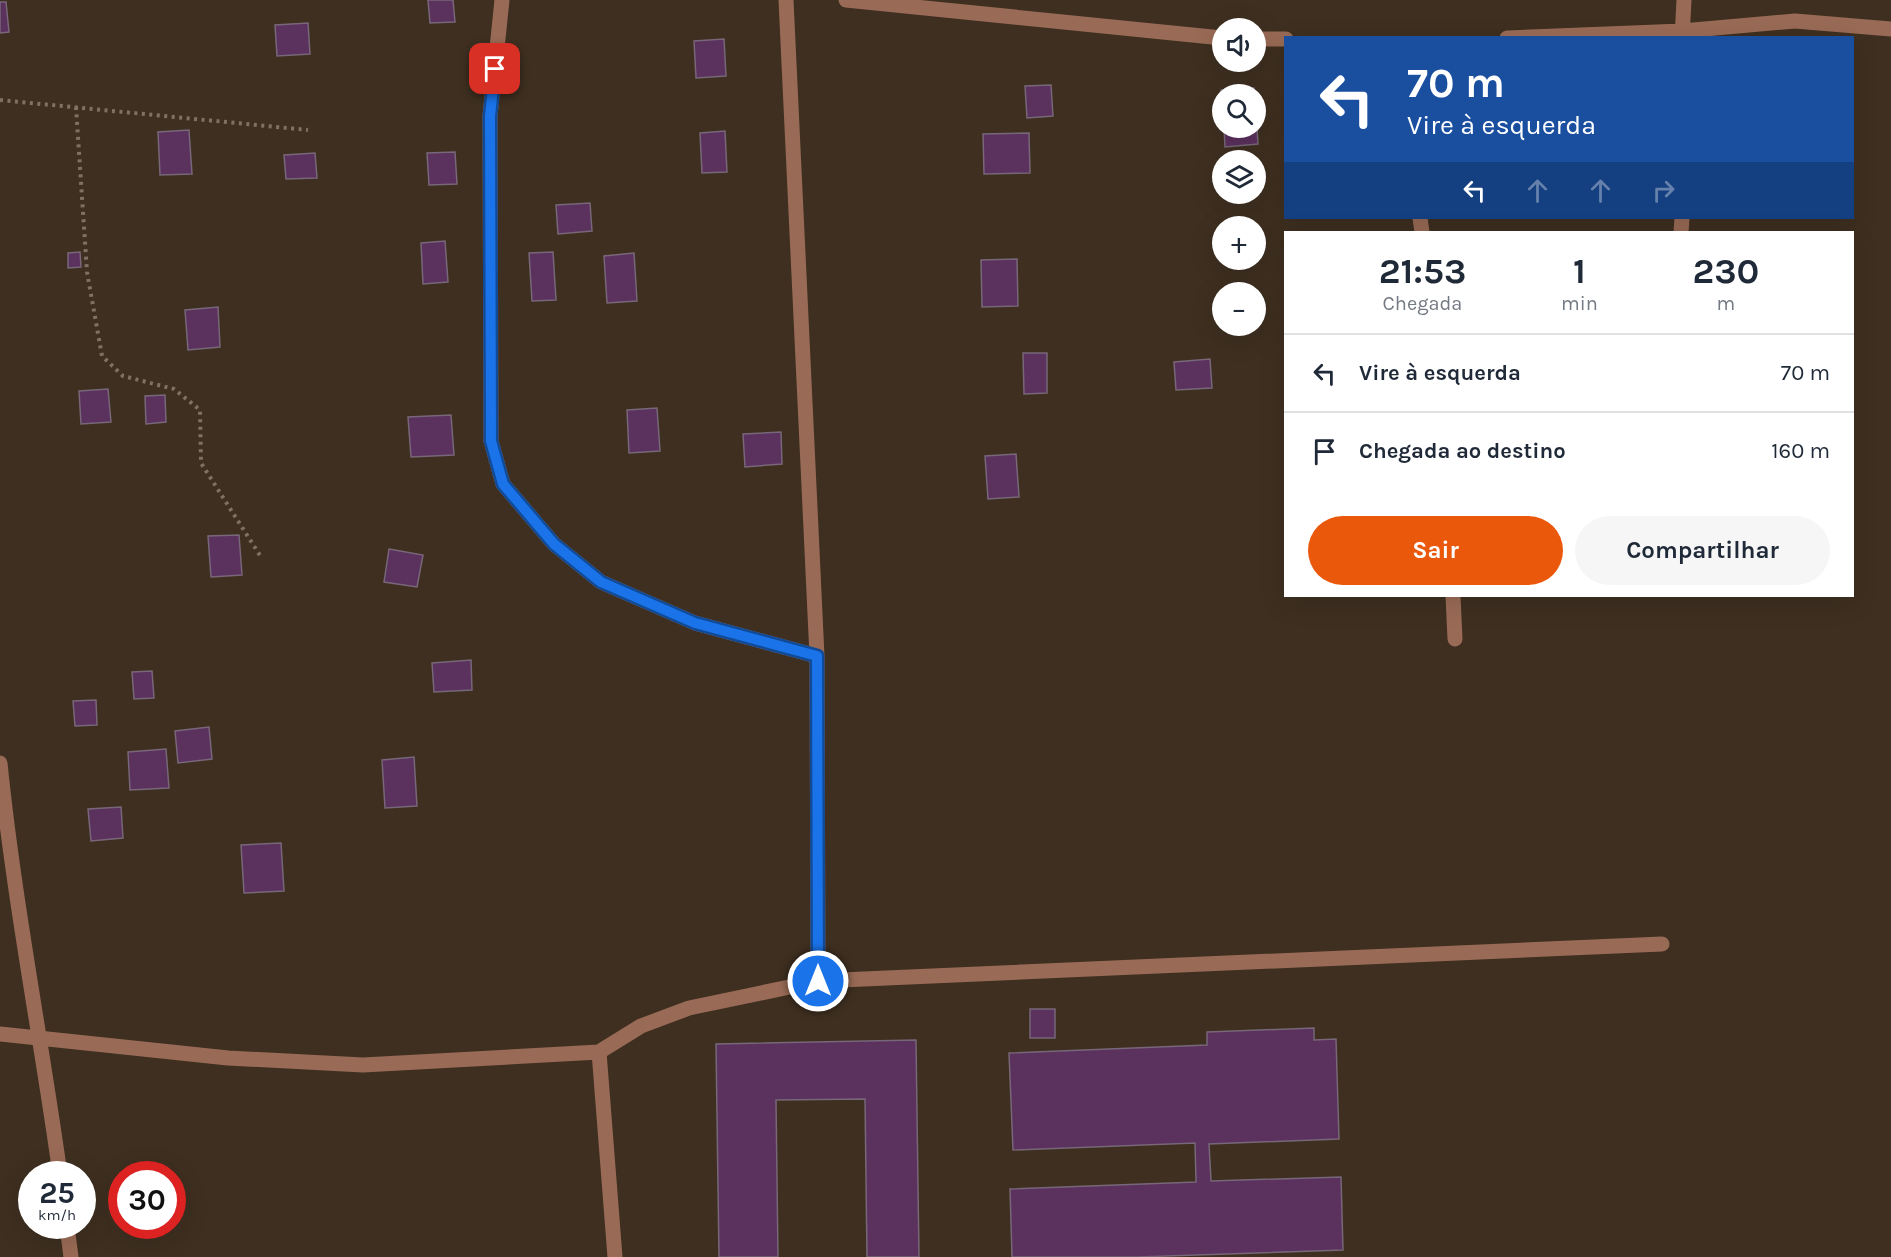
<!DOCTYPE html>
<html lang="pt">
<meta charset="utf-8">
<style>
:root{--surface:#fff;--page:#f6f6f7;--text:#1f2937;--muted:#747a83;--line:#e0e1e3;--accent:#ea580c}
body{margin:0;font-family:Karla,sans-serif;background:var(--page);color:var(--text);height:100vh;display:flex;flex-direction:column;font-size:22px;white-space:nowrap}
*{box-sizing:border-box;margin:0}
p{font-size:20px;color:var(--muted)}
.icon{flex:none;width:33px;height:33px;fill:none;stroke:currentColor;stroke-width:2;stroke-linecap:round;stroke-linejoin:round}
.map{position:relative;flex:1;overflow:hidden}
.panel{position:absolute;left:1284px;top:231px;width:570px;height:366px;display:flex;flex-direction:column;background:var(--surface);border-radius:0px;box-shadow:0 6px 24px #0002}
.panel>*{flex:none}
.banner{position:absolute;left:1284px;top:36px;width:570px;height:183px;border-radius:0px;box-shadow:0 6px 24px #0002;background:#1a4fa0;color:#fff;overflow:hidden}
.fabs{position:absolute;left:1212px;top:18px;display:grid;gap:12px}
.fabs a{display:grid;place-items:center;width:54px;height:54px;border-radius:50%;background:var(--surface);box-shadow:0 6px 24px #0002;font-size:30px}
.speed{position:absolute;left:18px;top:1161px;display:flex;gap:12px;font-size:30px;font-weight:700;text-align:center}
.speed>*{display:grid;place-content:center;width:78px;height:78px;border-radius:50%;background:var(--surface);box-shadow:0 6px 24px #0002;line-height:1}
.speed small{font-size:15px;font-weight:400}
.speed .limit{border:9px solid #d22;background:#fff;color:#111}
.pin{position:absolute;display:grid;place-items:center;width:51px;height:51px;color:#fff;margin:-26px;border-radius:12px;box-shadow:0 3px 9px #0006}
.me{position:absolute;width:66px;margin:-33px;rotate:0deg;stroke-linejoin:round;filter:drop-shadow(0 0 4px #0008)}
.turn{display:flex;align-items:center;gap:21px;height:126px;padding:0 24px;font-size:27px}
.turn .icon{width:78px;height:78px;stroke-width:2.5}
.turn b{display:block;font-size:42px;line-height:51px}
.lanes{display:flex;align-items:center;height:57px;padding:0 24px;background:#0003;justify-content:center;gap:30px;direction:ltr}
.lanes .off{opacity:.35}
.eta{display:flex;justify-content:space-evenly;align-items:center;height:102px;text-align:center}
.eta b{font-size:36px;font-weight:700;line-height:42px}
.action{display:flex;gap:12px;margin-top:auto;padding:12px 24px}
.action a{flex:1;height:69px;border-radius:36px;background:var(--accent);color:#fff;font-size:24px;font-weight:700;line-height:69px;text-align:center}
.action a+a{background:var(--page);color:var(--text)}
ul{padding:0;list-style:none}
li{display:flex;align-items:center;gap:18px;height:78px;padding:0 24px;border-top:2px solid var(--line)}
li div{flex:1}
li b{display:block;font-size:22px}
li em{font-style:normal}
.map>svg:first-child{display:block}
</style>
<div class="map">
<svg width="1891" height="1257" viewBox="0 0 1891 1257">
<rect width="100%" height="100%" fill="#3e2f20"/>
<!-- building -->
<path fill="#5b315e" stroke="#776778" stroke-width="1.5" d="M428,0H453L455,22L430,23Z
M0,2H6L9,32L0,33Z
M308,23L310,54L277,56L275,25Z
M724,39L726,76L696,78L694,41Z
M1051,85L1053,116L1027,118L1025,86Z
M1254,88V94H1222V106L1221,90Z
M1256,110L1258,144L1225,147L1224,128H1256Z
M189,130L192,174L160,175L158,132Z
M725,131L727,172L702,173L700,133Z
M1029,133L1030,173L984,174L983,134Z
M455,152L457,184L429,185L427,153Z
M315,153L317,178L286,179L284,155Z
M590,203L592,231L558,234L556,205Z
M445,241L448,282L423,284L421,243Z
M80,252L81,267L68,268V253Z
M553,252L556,300L532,301L529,253Z
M634,253L637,301L607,303L604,256Z
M1017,259L1018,306L982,307L981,260Z
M218,307L220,347L188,350L185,310Z
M1023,353H1047V393L1024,394Z
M1210,359L1212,388L1176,390L1174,362Z
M108,389L111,422L81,424L79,391Z
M165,395L166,422L146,424L145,396Z
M657,408L660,451L629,453L627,410Z
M451,415L454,455L411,457L408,417Z
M781,432L782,464L745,467L743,434Z
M1016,454L1019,497L988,499L985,456Z
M239,535L242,575L211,577L208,536Z
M389,549L423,555L417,587L384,582Z
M471,660L472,690L434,692L432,663Z
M152,671L154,698L134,699L132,672Z
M96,700L97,725L75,726L73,701Z
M209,727L212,759L178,763L175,731Z
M166,749L169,788L130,790L128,752Z
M414,757L417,806L385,808L382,760Z
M121,807L123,838L91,841L88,809Z
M281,843L284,891L244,893L241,845Z
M1030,1009H1055V1038H1030Z
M1314,1028V1040L1336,1039L1339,1139L1209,1144L1211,1181L1341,1177L1343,1250L1137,1257H1012L1010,1189L1196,1182L1195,1143L1013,1150L1009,1053L1207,1045V1032Z
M916,1040L919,1257H867L865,1099L776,1100L778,1257H719L716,1044Z"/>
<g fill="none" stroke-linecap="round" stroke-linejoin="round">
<!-- path -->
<path stroke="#7f7265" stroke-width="4" stroke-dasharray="3 4.5" stroke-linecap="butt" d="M0,100L308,130
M76,107L87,272L102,356L123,376L174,389L200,410L201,463L261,557"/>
<!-- minor -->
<path stroke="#996b56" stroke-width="15" d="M502,0L490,116L491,441L503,484L554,544L601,582L695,623L817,656
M786,0L817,656L818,981
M846,0L1222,38
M1507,38L1682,31L1795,21L1891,29
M1682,38L1684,0
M1256,39H1286
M1420,218L1422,232
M1681,232L1682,218
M1453,596L1455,639
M0,763C14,901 41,1037 60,1174
M0,1034L228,1058L363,1065L599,1052L641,1026L689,1008L818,981L1662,944
M599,1052L615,1257
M67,1226L71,1257"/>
</g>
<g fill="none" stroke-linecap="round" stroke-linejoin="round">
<defs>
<path id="route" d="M495,69L490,116L491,441L503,484L554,544L601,582L695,623L817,656L818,981"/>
</defs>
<!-- route casing -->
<use href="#route" stroke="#114b97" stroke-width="15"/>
<!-- route -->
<use href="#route" stroke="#1a73e8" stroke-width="10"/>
</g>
</svg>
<div class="fabs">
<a><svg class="icon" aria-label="sound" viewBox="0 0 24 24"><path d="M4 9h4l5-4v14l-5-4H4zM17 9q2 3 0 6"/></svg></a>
<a><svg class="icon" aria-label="search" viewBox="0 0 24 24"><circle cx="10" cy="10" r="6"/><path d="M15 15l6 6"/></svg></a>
<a><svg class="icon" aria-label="layers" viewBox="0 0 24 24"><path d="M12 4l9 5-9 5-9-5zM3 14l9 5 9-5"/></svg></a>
<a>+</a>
<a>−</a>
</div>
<div class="speed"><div>25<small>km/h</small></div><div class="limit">30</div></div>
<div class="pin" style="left:495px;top:69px;background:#d93025"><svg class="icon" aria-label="arrive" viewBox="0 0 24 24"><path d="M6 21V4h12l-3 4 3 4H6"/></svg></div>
<svg class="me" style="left:818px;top:981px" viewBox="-20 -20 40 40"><circle r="17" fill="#1a73e8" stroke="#fff" stroke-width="3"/><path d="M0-11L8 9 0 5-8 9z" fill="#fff"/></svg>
<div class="banner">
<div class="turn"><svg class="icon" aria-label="left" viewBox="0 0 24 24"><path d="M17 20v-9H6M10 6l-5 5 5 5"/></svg><div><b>70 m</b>Vire à esquerda</div></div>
<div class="lanes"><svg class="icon" aria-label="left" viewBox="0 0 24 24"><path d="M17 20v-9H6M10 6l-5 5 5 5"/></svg><svg class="icon off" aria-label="ahead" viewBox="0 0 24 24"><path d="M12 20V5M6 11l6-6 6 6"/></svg><svg class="icon off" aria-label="ahead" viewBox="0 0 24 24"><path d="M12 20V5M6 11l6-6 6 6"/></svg><svg class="icon off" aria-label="right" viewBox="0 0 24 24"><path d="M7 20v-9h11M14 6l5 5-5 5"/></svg></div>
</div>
<section class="panel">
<div class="eta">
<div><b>21:53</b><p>Chegada</p></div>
<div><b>1</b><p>min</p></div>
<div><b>230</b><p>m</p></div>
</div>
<ul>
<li><svg class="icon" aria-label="left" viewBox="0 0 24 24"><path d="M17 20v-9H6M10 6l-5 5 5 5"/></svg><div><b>Vire à esquerda</b></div><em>70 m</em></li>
<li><svg class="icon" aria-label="arrive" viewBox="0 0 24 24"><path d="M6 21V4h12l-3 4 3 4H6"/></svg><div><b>Chegada ao destino</b></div><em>160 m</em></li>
</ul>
<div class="action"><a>Sair</a><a>Compartilhar</a></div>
</section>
</div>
